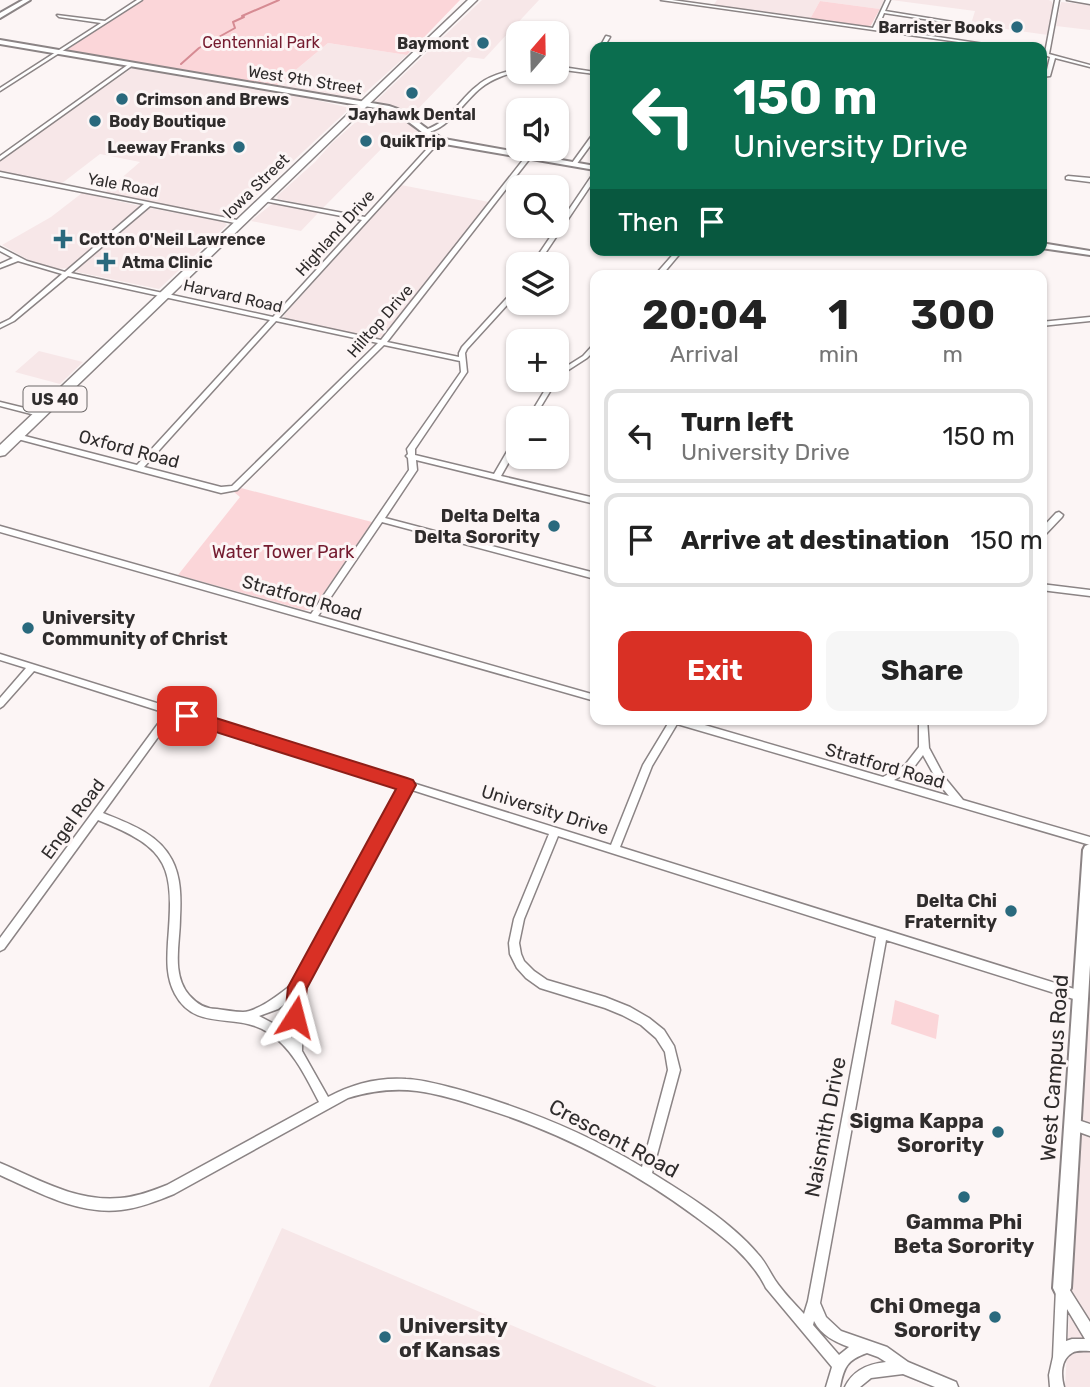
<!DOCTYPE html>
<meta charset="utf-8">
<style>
:root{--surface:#fff;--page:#f6f6f6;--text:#222;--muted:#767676;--line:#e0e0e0;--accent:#d93025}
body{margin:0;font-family:Rubik,sans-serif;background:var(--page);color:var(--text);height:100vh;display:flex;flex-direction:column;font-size:26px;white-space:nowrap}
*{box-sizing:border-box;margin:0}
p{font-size:23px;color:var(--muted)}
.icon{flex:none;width:38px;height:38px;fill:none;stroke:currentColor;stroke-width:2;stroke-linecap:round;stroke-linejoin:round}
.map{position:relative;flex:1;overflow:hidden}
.sheet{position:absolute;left:590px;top:270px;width:457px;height:455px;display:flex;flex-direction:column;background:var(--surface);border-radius:14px;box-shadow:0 2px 5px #0004}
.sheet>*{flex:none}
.guide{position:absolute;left:590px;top:42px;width:457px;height:214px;border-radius:14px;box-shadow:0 2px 5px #0004;background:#0b6e4f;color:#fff;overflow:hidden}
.needle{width:46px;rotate:20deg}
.controls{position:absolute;left:506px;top:21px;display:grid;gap:14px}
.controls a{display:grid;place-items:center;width:63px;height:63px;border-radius:14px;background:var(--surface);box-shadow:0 2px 5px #0004;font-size:35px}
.pin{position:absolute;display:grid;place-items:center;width:60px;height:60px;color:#fff;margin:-30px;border-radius:14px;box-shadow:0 4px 10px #0006}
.me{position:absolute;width:77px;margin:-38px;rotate:9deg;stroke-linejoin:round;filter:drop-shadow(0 0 5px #0008)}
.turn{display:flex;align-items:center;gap:24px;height:147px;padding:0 28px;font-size:32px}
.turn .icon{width:91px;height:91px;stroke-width:2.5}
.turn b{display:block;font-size:49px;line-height:60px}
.then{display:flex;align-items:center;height:66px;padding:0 28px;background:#0003;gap:14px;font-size:26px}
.eta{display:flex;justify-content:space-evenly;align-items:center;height:119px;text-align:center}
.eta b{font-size:42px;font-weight:700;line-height:49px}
.button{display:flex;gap:14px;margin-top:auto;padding:14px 28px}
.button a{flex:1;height:80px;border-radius:14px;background:var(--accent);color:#fff;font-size:28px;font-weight:700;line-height:80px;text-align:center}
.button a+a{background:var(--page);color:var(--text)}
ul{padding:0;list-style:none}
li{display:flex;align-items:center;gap:21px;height:94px;margin:0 14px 10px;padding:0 14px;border:4px solid var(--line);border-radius:14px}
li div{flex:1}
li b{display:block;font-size:26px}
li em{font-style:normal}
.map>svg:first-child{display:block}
</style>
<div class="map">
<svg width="1090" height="1387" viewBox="0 0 1090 1387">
<rect width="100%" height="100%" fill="#fcf5f5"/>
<!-- built -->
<path fill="#f7e7e8" d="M482,0H539L484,59L468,57L414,113L375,102Z
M717,0H884L880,9L820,1L810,19L713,6Z
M891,0H1049L1052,2L1053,10L1048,35L971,24L975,11Z
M1061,2L1090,5V30L1056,26Z
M328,43L407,55L357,100L274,88Z
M132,68L303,97L350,108L232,218L104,193L140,162L100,154L61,184L0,172V160Z
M377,110L402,117L420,134L393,137L323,208L278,199L277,196L315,162L332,143L367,112Z
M401,185L489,202L382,337L373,339L285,319L284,315Z
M82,193L140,206L68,268L58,269L32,262L2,245L51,217Z
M272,204H278L319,212L301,231L251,221Z
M150,208L224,222L227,225L159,289L77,272V268Z
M39,351L83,362L60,384L15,372Z
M1090,968V1387H1065L1084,1062Z
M282,1228L657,1387H209Z"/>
<!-- green -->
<path fill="#fbd6d9" d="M142,0H460L407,55L328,43L274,88L65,51Z
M820,1L880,9L870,27L810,19Z
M241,488L372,522L312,610H304L178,575L240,497L234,492Z
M895,1000L939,1015L936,1039L891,1024Z"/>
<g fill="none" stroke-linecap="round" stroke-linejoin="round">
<!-- stream -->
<path stroke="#d68b93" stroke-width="2" d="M181,64L199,48L235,28L233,22L244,17L242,16L279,0"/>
<defs>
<path id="street" d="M137,0H142L0,91V88L101,23L59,17L57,15L105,21Z
M661,0H672L873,28L886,0H890L885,11L959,23L957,24L884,13L878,28L1004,47H994Z
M1055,0H1059L1049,54L1090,65V67L1055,58L1050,76L1041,77V75L1046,74L1050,57L1042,54L1045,53Z
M606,36L610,37L604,47H600Z
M129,64L133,65L0,160V156Z
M556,66L595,72V74L556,69Z
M518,69V71C505,75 492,79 482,87C465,99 445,136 421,132C430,128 438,125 446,118C457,108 465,95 477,86C488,76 504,72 518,69Z
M595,133V139L576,165H572V163L593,134Z
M436,139L441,140L279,318L381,340L527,155H531V157L387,342L459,357V353L462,347L516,288L518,287V293L467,349L465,353L467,372L415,449V455L494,474L515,438H518V446L501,476L595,498V504L416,460L417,470L385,518L595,573V579L382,522L318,616L595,695V701L0,532V526L311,614L409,470L408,458L406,456L408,454L407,449L461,372L460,361L384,345L237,490L221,493L14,438L13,436L17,434L137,465L270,320L68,276L14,321L0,328V324L10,319L62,274L18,261L0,268V264L13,258L0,251V247L27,261L65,272L144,204L0,176V172L242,221V223L240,224L150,206L71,273L273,317L362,220L264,201L262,200V198L365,217ZM276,321L378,343L232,486L221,487L144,467Z
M595,173V179L538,264H532L593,174Z
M1068,176L1090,178V182L1066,179V177Z
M677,250H683L662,275H655Z
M1090,317V321L1041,326V322Z
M595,344V350L587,358L556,378V373L583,356L593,345Z
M556,379L557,380L534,418H528L551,380Z
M0,402L41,412L42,414L39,416L0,406Z
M1059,512L1063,515L1062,517L1044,536L1041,537V529L1056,513Z
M1041,584L1090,590V596L1041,590Z
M0,654L611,845L643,765L669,722L667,719H684L883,777L905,765L919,747V719H927L929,748L945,778L963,800L1090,837V845L677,724L652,766L620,847L1084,992L1085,996L1084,1000L1080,1001L886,940L820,1303L826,1317L841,1331L887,1347L908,1362L956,1382L958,1387H935L903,1374L871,1378L860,1387H845C853,1370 868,1364 886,1362L878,1357L867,1353C847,1360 844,1367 840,1387H826L832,1367L766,1288C751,1257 723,1237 696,1217C631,1169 560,1132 483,1108C462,1101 439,1094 417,1091C393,1088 371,1091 348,1098L174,1194C157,1201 139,1208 121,1210C78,1215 38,1192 0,1175V1163C38,1179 76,1202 120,1198C136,1197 152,1191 167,1185L319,1102C306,1077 293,1049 269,1033C237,1011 196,1033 175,994C166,977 167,960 168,942C174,867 171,849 98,820L4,949L0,951V938L166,713L34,671L3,706L0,708V698L26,668L0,660ZM174,715L401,787L294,983C281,993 259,1011 243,1012C235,1012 225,1010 217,1009C205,1009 197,1004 189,995C171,974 180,943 180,918C181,898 181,877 172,860C159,834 128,823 103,813ZM923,755L939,784L949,796L894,780L911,771ZM409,789L549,834L514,919L509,943L510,954L517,968L526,978L540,988L605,1008L622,1015L641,1025L656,1038L665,1052L668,1070L642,1167C586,1133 526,1109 464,1091C445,1086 426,1080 406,1079C379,1077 352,1084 328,1097L302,1051L303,988ZM558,836L876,937L808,1301L804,1314C794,1303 783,1292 775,1280C769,1271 765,1261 757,1253C731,1222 686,1194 652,1173L680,1070L674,1046L664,1030L649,1018L630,1007L605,997L547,980L534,971L524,961L521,954L519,943L524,919ZM292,998V1038L278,1026L259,1016L278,1009ZM814,1321C821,1335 835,1342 849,1347L839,1355L813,1325Z
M1072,1118L1090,1124V1136L1068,1128L1066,1124L1068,1120Z
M1062,1282L1066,1284L1090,1322V1351C1084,1351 1076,1350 1072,1353C1060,1360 1061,1376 1064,1387H1050L1049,1375L1053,1357L1056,1288L1058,1284ZM1067,1309L1085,1339H1086H1072L1066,1341Z"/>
<path id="secondary" d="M23,0H30L0,18V13Z
M0,40L389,106C411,112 424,130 444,139L595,166V170L439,143C421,134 407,117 388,110L0,44Z
M1041,243L1090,251V255L1041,248Z
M1090,844V965L1071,1288L1068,1294L1062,1297L1056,1294L1053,1288L1083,850L1085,846Z"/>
<path id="highway" d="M468,0H477L5,455L0,456V445Z
M1067,0H1090V4Z"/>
</defs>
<!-- street casing -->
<use href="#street" stroke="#8b8485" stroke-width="3"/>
<!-- secondary casing -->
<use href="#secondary" stroke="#8b8485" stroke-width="4"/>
<!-- highway casing -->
<use href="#highway" stroke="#8b8485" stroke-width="3"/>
<!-- street -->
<use href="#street" fill="#fff" fill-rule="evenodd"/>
<!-- secondary -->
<use href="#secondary" fill="#fff" fill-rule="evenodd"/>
<!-- highway -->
<use href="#highway" fill="#fff" fill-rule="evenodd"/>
</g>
<!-- route -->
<path fill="#d93025" stroke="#8d1f18" stroke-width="2" d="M187,709L407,778L413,780L416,785L307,988L302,1023L295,1026L288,1023L285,1017L288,987L396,789L181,721L179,716L181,711Z"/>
<!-- markers -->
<g fill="#29697d" stroke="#fcf5f5" stroke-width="2.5">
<circle cx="1017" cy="27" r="7"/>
<circle cx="483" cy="43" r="7"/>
<circle cx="412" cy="93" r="7"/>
<circle cx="122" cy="99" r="7"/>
<circle cx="95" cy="121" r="7"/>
<circle cx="366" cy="141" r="7"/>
<circle cx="239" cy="147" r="7"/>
<path d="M59.5 228.5h7v7h7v7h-7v7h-7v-7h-7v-7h7z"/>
<path d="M102.5 251.5h7v7h7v7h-7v7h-7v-7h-7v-7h7z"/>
<circle cx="554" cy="526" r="7"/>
<circle cx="28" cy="628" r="7"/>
<circle cx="1011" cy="911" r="7"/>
<circle cx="998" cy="1132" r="7"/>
<circle cx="964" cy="1197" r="7"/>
<circle cx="995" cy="1317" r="7"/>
<circle cx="385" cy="1337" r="7"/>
</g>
<g text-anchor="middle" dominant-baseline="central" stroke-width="6" stroke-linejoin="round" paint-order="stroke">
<!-- far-poi labels -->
<g font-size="16" font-weight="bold" fill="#2f2c2c" stroke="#fcf5f5" text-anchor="start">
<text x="1003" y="27" text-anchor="end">Barrister Books</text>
<text x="469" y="43" text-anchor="end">Baymont</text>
<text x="136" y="99">Crimson and Brews</text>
<text x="412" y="114" text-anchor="middle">Jayhawk Dental</text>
<text x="109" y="121">Body Boutique</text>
<text x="380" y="141">QuikTrip</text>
<text x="225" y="147" text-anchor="end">Leeway Franks</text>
<text x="79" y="239">Cotton O'Neil Lawrence</text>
<text x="122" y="262">Atma Clinic</text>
</g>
<!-- far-park labels -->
<g font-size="16" fill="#741b2f" stroke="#fcf5f5">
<text x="261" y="42">Centennial Park</text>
</g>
<!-- far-street labels -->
<g font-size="16" fill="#2f2c2c" stroke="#fcf5f5">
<text transform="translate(305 80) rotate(9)">West 9th Street</text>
<text transform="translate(123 185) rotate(11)">Yale Road</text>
<text transform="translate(256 186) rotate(-44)">Iowa Street</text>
<text transform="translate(335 233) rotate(-48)">Highland Drive</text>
<text transform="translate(233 296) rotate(13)">Harvard Road</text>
<text transform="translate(380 321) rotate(-49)">Hilltop Drive</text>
</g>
<!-- shield labels -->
<rect fill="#fcf5f5" stroke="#6c6868" stroke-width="2" x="23.5" y="386.5" width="63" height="25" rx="5"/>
<g font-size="16" font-weight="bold" fill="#2f2c2c">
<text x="55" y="399">US 40</text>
</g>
<!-- street labels -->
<g font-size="18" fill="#2f2c2c" stroke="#fcf5f5">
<text transform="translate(129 449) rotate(15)">Oxford Road</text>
<text transform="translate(302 598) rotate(16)">Stratford Road</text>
<text transform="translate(885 766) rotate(16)">Stratford Road</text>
<text transform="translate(545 810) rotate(17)">University Drive</text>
<text transform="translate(73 819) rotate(-54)">Engel Road</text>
</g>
<!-- poi labels -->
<g font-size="18" font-weight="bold" fill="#2f2c2c" stroke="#fcf5f5" text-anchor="end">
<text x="540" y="516">Delta Delta<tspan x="540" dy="21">Delta Sorority</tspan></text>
<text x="42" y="618" text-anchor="start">University<tspan x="42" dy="21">Community of Christ</tspan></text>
<text x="997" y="901">Delta Chi<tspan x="997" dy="21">Fraternity</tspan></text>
</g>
<!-- park labels -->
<g font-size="18" fill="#741b2f" stroke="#fcf5f5">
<text x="283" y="552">Water Tower Park</text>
</g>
<!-- near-street labels -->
<g font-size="21" fill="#2f2c2c" stroke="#fcf5f5">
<text transform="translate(1054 1068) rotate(-86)">West Campus Road</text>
<text transform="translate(825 1127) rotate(-79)">Naismith Drive</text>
<text transform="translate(614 1138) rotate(28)">Crescent Road</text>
</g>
<!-- near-poi labels -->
<g font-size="21" font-weight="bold" fill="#2f2c2c" stroke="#fcf5f5" text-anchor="end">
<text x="984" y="1120">Sigma Kappa<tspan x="984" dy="24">Sorority</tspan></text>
<text x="964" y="1221" text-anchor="middle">Gamma Phi<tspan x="964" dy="24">Beta Sorority</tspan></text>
<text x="981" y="1305">Chi Omega<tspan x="981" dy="24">Sorority</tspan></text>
<text x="399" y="1325" text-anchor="start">University<tspan x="399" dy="24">of Kansas</tspan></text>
</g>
</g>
</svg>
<div class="controls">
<a><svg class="needle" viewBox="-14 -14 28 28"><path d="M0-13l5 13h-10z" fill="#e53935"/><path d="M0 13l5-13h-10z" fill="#767676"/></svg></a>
<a><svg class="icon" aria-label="sound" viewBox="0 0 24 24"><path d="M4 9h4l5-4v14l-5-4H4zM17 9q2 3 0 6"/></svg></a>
<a><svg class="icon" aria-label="search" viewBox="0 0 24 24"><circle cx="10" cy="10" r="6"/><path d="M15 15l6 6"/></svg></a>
<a><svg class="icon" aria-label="layers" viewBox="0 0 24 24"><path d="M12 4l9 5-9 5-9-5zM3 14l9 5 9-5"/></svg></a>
<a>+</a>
<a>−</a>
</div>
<div class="pin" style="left:187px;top:716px;background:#d93025"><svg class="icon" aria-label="arrive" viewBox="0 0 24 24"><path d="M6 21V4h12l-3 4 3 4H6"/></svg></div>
<svg class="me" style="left:295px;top:1017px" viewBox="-20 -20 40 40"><path d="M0-17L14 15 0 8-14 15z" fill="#d93025" stroke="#fff" stroke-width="4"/></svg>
<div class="guide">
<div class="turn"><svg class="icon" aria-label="left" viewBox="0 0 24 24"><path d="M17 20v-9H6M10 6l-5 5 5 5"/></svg><div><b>150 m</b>University Drive</div></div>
<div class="then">Then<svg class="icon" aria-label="arrive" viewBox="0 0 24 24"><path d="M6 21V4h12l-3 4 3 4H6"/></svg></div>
</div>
<section class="sheet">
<div class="eta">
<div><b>20:04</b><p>Arrival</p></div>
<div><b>1</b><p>min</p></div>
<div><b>300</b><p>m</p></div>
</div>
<ul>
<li><svg class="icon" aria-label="left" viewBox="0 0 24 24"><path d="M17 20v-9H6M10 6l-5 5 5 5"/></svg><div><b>Turn left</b><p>University Drive</p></div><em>150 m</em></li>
<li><svg class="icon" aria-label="arrive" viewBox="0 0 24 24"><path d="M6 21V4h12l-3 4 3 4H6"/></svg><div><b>Arrive at destination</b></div><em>150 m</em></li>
</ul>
<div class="button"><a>Exit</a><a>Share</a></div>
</section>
</div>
